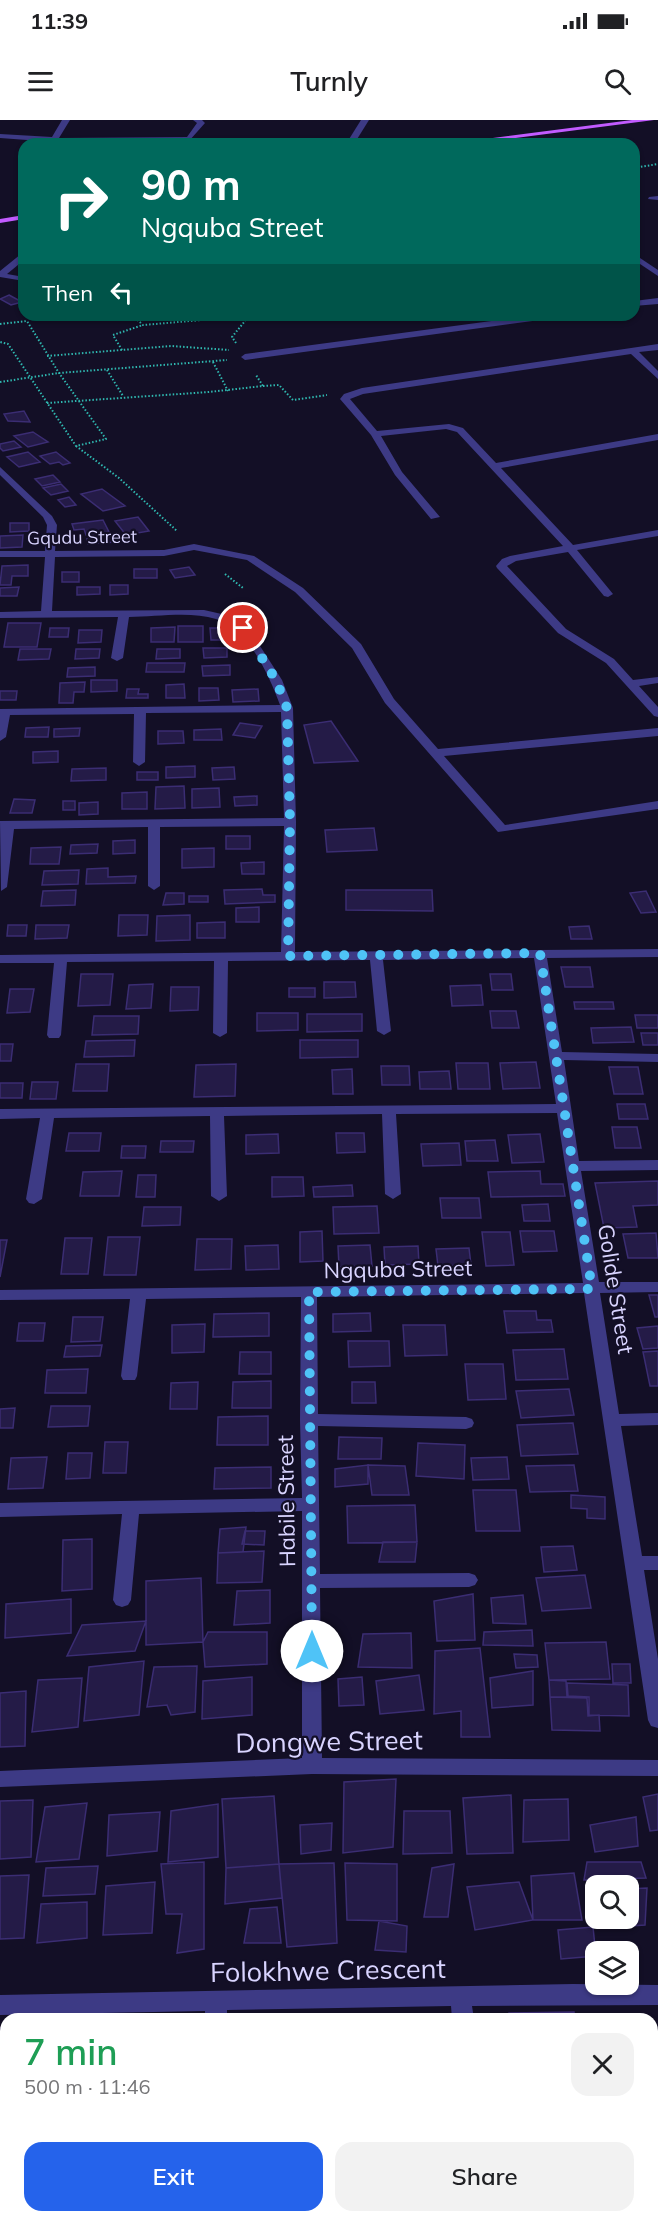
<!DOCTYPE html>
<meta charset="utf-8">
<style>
:root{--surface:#fff;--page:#f2f2f2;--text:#202124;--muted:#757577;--accent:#2563eb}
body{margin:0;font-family:Mulish,sans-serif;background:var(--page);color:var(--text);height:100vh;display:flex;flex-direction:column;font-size:22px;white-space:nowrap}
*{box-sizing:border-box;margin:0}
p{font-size:20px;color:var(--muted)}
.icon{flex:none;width:33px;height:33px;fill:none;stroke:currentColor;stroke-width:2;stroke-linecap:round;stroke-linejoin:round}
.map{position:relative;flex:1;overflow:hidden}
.side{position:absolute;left:0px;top:1893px;width:658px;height:210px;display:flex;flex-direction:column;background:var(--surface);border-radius:18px 18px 0 0;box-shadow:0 2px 4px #0004}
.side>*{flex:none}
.top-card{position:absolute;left:18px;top:18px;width:622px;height:183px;border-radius:18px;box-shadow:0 2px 4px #0004;background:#00695c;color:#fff;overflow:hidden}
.buttons{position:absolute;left:585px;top:1755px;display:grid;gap:12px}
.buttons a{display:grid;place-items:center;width:54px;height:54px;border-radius:12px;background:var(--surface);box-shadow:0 2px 4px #0004;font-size:30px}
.pin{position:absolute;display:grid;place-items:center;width:51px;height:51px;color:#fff;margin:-26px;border:3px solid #fff;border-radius:50%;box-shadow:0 2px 6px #0007}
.me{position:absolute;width:66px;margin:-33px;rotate:0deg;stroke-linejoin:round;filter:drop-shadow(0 0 4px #0008)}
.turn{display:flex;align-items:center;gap:21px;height:126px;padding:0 24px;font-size:27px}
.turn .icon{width:78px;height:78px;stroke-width:2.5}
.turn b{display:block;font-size:42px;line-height:51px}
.then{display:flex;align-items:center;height:57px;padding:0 24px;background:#0003;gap:12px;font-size:22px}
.round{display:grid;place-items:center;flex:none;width:63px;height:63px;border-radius:18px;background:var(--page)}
.head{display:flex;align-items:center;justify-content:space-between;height:102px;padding:0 24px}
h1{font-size:36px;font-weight:600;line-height:45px;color:#1e9e55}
.action{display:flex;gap:12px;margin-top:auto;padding:12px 24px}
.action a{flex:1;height:69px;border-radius:18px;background:var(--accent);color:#fff;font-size:24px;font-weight:600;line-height:69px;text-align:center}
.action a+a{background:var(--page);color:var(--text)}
.status{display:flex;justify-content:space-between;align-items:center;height:42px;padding:0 30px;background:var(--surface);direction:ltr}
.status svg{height:16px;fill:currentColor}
header{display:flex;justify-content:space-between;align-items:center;height:78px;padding:0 24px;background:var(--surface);font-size:27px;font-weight:600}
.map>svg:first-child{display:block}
</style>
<div class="status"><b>11:39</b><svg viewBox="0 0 49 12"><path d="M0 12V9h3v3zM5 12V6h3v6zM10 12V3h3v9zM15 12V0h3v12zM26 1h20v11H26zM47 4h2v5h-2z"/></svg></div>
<header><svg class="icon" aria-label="menu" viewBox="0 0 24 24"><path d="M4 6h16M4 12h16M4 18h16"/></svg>Turnly<svg class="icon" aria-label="search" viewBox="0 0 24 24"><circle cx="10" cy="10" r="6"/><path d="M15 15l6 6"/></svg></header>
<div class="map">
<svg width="658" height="2103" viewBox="0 0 658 2103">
<rect width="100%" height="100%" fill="#130f26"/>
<!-- building -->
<path fill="#241b47" stroke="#3b2d73" stroke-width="1.5" d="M9,175L22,182L11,185L0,179Z
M24,291L30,302L8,301L4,294Z
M33,312L48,322L28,327L14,316Z
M14,321L21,327L3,331L0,328V324Z
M28,332L40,342L19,347L7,337Z
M56,332L70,343L63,345L59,342L50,344L40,336Z
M53,355L60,362L42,366L35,359Z
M61,364L68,371L51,375L43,368Z
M102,369L125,386L103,391L81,374Z
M69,377L76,385L65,387L58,380Z
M138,397L149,411L126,415L115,401Z
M103,400L109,412L86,415L84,409L74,410L72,404Z
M10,403H29V411L10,412Z
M23,415L22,427L0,428V416Z
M114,417L115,422L88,424L87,419Z
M28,445V456H12L11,465H0L2,446Z
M189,447L195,455L175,458L170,450Z
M134,449H157V458H134Z
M62,452H79V462H62Z
M110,465H128V474L110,475Z
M19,467L17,476H0V468Z
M77,467H100V474L77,475Z
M8,503H41L37,527H4Z
M178,506H203V522H178Z
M175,507L174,522H151V508Z
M50,508H69L68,517H49Z
M210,508H230L231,520H211Z
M79,510H102L101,522L78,523Z
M203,528H227V537L204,538Z
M20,529H51L49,539L18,540Z
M76,529H100L99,538L75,539Z
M157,529H180V538L156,539Z
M147,543H185L184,552H146Z
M230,545V555L203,556L202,546Z
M95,547V556L67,557L68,548Z
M91,560H117V571L91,572Z
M85,562L84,572H74L73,583H59L60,563Z
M184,564L185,578H166V565Z
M199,568H218L219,580L199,581Z
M127,569H139L138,574H148V578H126Z
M258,569L259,581L233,582L232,570Z
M0,571H17L16,580H0Z
M331,601L358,641L314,643L304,605Z
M240,603L262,606L255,618L233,615Z
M49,607L48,617H25L26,608Z
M80,608L79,616L54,617V609Z
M221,609L222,620H194V610Z
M158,611H183L184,623L158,624Z
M58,631V642L33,643V632Z
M195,646V657L166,658V647Z
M234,647L235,659L213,660L212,648Z
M106,648V660L71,661L72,649Z
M137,652H158V660H137Z
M184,666L185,688L155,689L156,667Z
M219,668L220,687L192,688V669Z
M147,672V689H122V673Z
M257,676V685L235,686L234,677Z
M14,679L35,680L32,693H10Z
M63,681H75V690H63Z
M98,682V694L79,695V683Z
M374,708L377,730L327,732L325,710Z
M226,716H250V729H226Z
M135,720V733L113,734V721Z
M98,724L97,733L70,734L71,725Z
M61,727L59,744H30L31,728Z
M214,728V747L182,748V729Z
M264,742V754H242L241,743Z
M108,748V757L136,756L135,763L86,764L87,749Z
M79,750L78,764L42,765L44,751Z
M262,769L263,775H275V782L225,784L224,770Z
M76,770L75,785L41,786L43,771Z
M346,770H432L433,791L346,790Z
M646,771L656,792L641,793L630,773Z
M166,773H184V784L163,785Z
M189,776H208V782H189Z
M259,787V802H236V788Z
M119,795H148L147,815L118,816Z
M190,795V820L156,821L157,796Z
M225,802V818H197V803Z
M8,805H27L26,816H7Z
M36,805H69L67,818L35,819Z
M589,806L592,819H571L569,807Z
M561,847H590L593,867H565Z
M81,854H113L110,885L78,886Z
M490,854H511L513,870H492Z
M324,862H355L356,877L324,878Z
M153,864L151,888L126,889L129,865Z
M481,865L483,885L452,886L450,866Z
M171,867H199L198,890L170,891Z
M289,868H315V877H289Z
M10,869H34L30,892L7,893Z
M574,882H613L614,889H575Z
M490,891H516L519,908H492Z
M257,893H298V910L257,911Z
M307,894H362V911L307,912Z
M635,895H658V908H637Z
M94,896H139L138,914L92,915Z
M631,907L634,922L593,923L591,908Z
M641,913H658V925H643Z
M135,920L134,936L84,937L86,921Z
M300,920H358V937L300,938Z
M0,924H13L11,941H0Z
M536,942L540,968L503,969L500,943Z
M456,943H488L490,969H458Z
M76,944H109L107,971H73Z
M236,944L235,976L194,977L196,945Z
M381,946H409L410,965H382Z
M609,947H638L643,974H614Z
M352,949L353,974H333L332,950Z
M449,951L451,969H420L419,952Z
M32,962H58L56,979H30Z
M0,963H23L22,978H0Z
M617,984H645L648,999H619Z
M612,1007H637L641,1028H615Z
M69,1013H101L99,1031H66Z
M336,1013H364L365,1032L337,1033Z
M278,1014L279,1033L246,1034V1015Z
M540,1014L544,1042L512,1043L508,1015Z
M495,1020L498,1041H467L465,1021Z
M161,1021H194L193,1032H160Z
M459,1023L461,1045L423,1046L421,1024Z
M122,1026H146L145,1038H121Z
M122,1051L119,1076H80L83,1052Z
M540,1051L541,1064H563L565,1076L491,1077L488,1052Z
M138,1055H156L155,1077H136Z
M272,1057H303L304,1076L272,1077Z
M658,1061V1085L633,1086L637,1107L604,1108L595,1063Z
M352,1065L353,1076L314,1077L313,1067Z
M440,1078H479L481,1098H442Z
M548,1084L550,1101H524L522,1085Z
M377,1086L379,1113L334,1114L333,1087Z
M144,1087H181L180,1105L142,1106Z
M322,1111L323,1141L300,1142V1112Z
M520,1111H554L557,1131L523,1132Z
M482,1112H510L514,1145L486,1146Z
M656,1113L658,1138H628L623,1114Z
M108,1117H140L136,1155H104Z
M65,1118H92L88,1154H61Z
M197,1119H232L231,1149L195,1150Z
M0,1120H7L0,1157Z
M278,1125L279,1149L246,1150L245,1126Z
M370,1125L372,1146L339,1147L338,1126Z
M418,1126L419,1144L385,1145L384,1127Z
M469,1128L471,1145L438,1146L436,1129Z
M649,1175H658V1197H655Z
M504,1191H536L537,1200H551L553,1212L507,1213Z
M269,1193V1216L213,1217L214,1194Z
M370,1193L371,1211L333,1212V1194Z
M73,1197H103L100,1221L71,1222Z
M19,1203H45L43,1221H17Z
M205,1204L204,1232L172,1233V1205Z
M403,1205H445L447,1235L405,1236Z
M658,1206V1228L643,1229L637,1208Z
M348,1221H389L390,1246L349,1247Z
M102,1225L100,1236L64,1237L66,1226Z
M564,1229L568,1259L516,1260L513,1230Z
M658,1231V1266H650L643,1232Z
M240,1232H271V1254H239Z
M465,1244H503L506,1279L468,1280Z
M88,1249L86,1273H45L47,1250Z
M271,1261V1288H232L233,1262Z
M198,1262L197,1289H170L171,1263Z
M352,1262H375L376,1283H352Z
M569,1269L574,1295L521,1298L516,1271Z
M51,1286H90L88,1306L48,1307Z
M15,1288L13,1308H0V1289Z
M268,1296V1325H217L218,1297Z
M573,1303L578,1334L521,1336L517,1305Z
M339,1317L382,1318L381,1339H338Z
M105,1322H128L126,1353H103Z
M418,1323L465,1325L464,1359L416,1356Z
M68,1333H92L90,1358L66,1359Z
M47,1337L43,1368L8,1369L11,1338Z
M507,1337L509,1359L473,1360L471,1338Z
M368,1345V1364L335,1367V1349Z
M368,1345L405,1346L409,1375H372Z
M574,1345L578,1371L530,1372L526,1346Z
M271,1347V1368L214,1369L215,1348Z
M473,1370H516L520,1411H476Z
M571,1375L605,1377V1399L587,1398V1389L571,1388Z
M415,1385L417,1422L348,1423L347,1386Z
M246,1407L243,1432L218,1433L220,1409Z
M245,1411H265L264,1425L242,1424Z
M92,1419V1469L62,1471L63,1420Z
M383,1422H417L415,1442H379Z
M573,1426L577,1450L544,1452L541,1427Z
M264,1431L262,1462L217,1463L218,1433Z
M585,1455L591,1488L542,1491L536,1458Z
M201,1458L203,1522L146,1525V1461Z
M270,1470V1503L234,1505L237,1471Z
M473,1474L475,1520L437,1521L434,1481Z
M523,1475L526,1504L493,1503L491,1478Z
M71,1479V1513L5,1518L6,1484Z
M146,1501L135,1531L67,1536L82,1505Z
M532,1510L533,1526L483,1525L484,1512Z
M208,1512H267V1544L205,1547L203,1522Z
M411,1513L412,1548L358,1547L363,1514Z
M606,1522L610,1559L549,1560L545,1523Z
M480,1528L490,1617H461V1591L434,1594L435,1531Z
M514,1534L537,1535L538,1547L516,1548Z
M144,1541L139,1595L84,1601L89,1547Z
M612,1544H630L631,1563H613Z
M197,1546L195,1592L171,1595L167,1585L147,1587L154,1547Z
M533,1551V1585L492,1588L490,1558Z
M419,1555L424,1590L380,1594L376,1561Z
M252,1557V1595L202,1599L203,1561Z
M362,1557L364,1585L339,1586L338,1559Z
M82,1558L78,1607L32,1612L38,1560Z
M549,1560L566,1561L567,1577H550Z
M567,1563L628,1565L629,1596L589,1595V1577L568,1576Z
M26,1571L25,1626L0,1627V1573Z
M550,1577L587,1578L588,1596L599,1595L600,1611L552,1610Z
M396,1659L393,1727L343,1733L344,1662Z
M658,1674V1710L650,1711L643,1677Z
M511,1675L513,1733L467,1734L463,1678Z
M274,1676L279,1744L226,1748L222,1679Z
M568,1679L569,1720L523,1722L524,1680Z
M33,1680L31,1737L0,1739V1681Z
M87,1683L79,1739L36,1742L45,1687Z
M218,1684V1737L168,1742L171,1691Z
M404,1691H450L452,1733L403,1734Z
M160,1692L157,1731L107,1736L109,1695Z
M636,1697L638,1726L595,1732L590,1705Z
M332,1703L331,1730L301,1734L300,1705Z
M204,1742V1829L177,1833L182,1794H166L161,1744Z
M587,1742H641L646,1758L584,1760Z
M334,1743L337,1823L287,1827L279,1744Z
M345,1743L397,1744V1801L347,1800Z
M279,1744L282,1778L225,1784L226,1748Z
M454,1744L448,1797H424L432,1748Z
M98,1746L95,1774L43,1776L46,1748Z
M574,1753L582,1800H533L531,1756Z
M29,1755L24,1818L0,1819V1756Z
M155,1762L152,1813L103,1815L106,1766Z
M519,1762L533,1800L475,1810L467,1767Z
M647,1768L645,1805L616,1807L614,1798H628V1769Z
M87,1782V1818L37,1823L41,1784Z
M277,1787L281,1823H244L250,1789Z
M379,1801L407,1806L406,1832L375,1830Z
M593,1807L596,1836L561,1839L558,1810Z
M574,1892L575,1899H509V1893Z
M6,1907V1944L0,1945V1908Z
M6,1950V1988L0,1989V1951Z
M6,2023L1,2078H0V2024Z
M652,2026H658V2082H652Z"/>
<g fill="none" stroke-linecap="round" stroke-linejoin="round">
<!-- path -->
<path stroke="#2fb8b0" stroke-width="2" stroke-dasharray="1.5 2" stroke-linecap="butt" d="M634,48L658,44
M132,195L143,205L249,196L232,217L236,223
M0,204L27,201L59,253L106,319L76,326L8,224L0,222
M122,230L113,215L143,205
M47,236L171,226L229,230
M213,242L228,271
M107,250L123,276
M0,262L59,253L227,240
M263,266L279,265L293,280L327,275
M47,283L209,272L263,266L256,255
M76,326L119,358L177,411
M225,454L243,468"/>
<!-- minor -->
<path fill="#3d3a85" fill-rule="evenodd" d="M62,0H70L59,18L187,17L197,3L193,0H202L205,3L189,21L54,22L0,18V14L52,17Z
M361,0H369L354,24H346Z
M658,76V80L648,79L649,77Z
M21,134H24V140L7,154L24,157V161L0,157V151Z
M634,134L658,150V156L634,140Z
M658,178V184L634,186V181Z
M536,195H559L555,198L245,240L241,237L245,234Z
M658,224V230L639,232L658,251V259L631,234L363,274L350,279L377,311L449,304L463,308L496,343L658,314V320L501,348L573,425L658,410V416L577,430L613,474L608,477L604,476L568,432L516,441L507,446L566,509L614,539L633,560L658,557V563L639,566L658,587V597L654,596L606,543L558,513L497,448L496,446L502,439L510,436L563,426L457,312L446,309L381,316L402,352L440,397L431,399L395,355L371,315L340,279L344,274L362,268Z
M0,347L52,396L57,405L55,431L164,430L194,424L254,436L303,468L361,524L394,579L438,629L658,608V616L444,636L505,705L658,681V689L498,712L385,583L352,528L295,472L247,440L194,430L164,436L55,437L52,491L204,490L226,495L247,506L282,560L293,588L296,702L295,832L658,829V837L547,838L562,932L658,934V942L564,940L579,1041L658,1040V1050L581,1051L599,1162H658V1172L600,1173L619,1294L658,1293V1305L621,1306L642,1436H658V1450H644L658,1539V1608L651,1606L648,1600L584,1173L317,1177L318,1294L466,1297L472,1299L474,1303L472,1307L466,1309L318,1306L320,1454L469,1453L475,1455L478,1460L475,1465L469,1467L320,1468L322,1638L658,1640V1656L312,1654L0,1667V1651L302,1638V1391L139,1394L131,1480L128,1485L122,1487L116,1485L113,1480L122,1394L0,1397V1383L302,1378L300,1300L301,1177L146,1179L137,1256L135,1260H123L121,1256L130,1179L0,1180V1170L583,1163L557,993L396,994L401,1074L393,1079L385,1074L382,994L224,996L227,1076L219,1081L211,1076L210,996L54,998L42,1079L34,1084L29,1083L26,1079L40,998L0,999V989L556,984L534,838L383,840L391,911L384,915L377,911L370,840L228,841L227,913L220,917L213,913L214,841L67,842L61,915L59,918H49L47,915L54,843H0V835L281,832L284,706L160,707V766L154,770L148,766V707L14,709L7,767L1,771L0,701L284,698L281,592L146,593L145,642L139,646L133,642L134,594L10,595L6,617L0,621V589L280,585C269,555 248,508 216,499C190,491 156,497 129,497L123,538L117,541L111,538L118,497L0,498V492L41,491L45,437H0V431H45L47,405L43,397L0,355Z
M573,1864L658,1865V1885L472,1886L474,1899H452L451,1886L227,1890V1899H205V1891L0,1895V1875Z
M203,2097H225V2103H203Z
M468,2097H490L491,2103H469Z"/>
<!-- major -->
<path fill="#c25bff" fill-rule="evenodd" d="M632,0H654L469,24H447Z
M24,95V99L0,103V99Z"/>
</g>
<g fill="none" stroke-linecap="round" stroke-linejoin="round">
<!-- route -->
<path stroke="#4fc3f7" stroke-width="10" stroke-dasharray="0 18" d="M243,508L276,560L287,588L290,702L288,836L540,833L592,1169L309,1172L312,1531"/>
</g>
<g text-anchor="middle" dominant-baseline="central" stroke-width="4.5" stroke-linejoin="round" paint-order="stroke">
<!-- far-street labels -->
<g font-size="18" fill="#d9d4ff" stroke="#130f26">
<text transform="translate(82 417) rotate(-1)">Gqudu Street</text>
</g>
<!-- street labels -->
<g font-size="22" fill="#d9d4ff" stroke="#130f26">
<text transform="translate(398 1149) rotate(-1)">Ngquba Street</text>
<text transform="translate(616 1169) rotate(81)">Golide Street</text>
<text transform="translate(286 1381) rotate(-91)">Habile Street</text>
</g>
<!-- near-street labels -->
<g font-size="27" fill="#d9d4ff" stroke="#130f26">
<text transform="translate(329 1621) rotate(-1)">Dongwe Street</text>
<text transform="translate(328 1850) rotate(-1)">Folokhwe Crescent</text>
</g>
</g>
</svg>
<div class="buttons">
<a><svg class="icon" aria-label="search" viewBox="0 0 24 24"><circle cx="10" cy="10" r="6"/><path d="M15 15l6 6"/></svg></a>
<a><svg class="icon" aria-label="layers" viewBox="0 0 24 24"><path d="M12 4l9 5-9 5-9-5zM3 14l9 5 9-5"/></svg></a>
</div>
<div class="pin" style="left:243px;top:508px;background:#d93025"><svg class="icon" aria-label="arrive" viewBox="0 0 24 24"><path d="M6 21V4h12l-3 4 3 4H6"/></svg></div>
<svg class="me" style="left:312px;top:1531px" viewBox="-20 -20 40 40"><circle r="19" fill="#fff"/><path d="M0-13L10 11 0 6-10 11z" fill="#4fc3f7"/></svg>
<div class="top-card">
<div class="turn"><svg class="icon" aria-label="right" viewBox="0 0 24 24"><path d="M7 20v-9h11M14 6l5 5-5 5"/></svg><div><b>90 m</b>Ngquba Street</div></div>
<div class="then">Then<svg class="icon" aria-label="left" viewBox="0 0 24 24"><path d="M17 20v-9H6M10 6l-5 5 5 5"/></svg></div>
</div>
<section class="side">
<div class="head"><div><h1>7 min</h1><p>500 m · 11:46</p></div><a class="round"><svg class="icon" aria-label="close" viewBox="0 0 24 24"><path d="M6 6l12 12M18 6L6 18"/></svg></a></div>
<div class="action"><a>Exit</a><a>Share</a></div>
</section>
</div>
